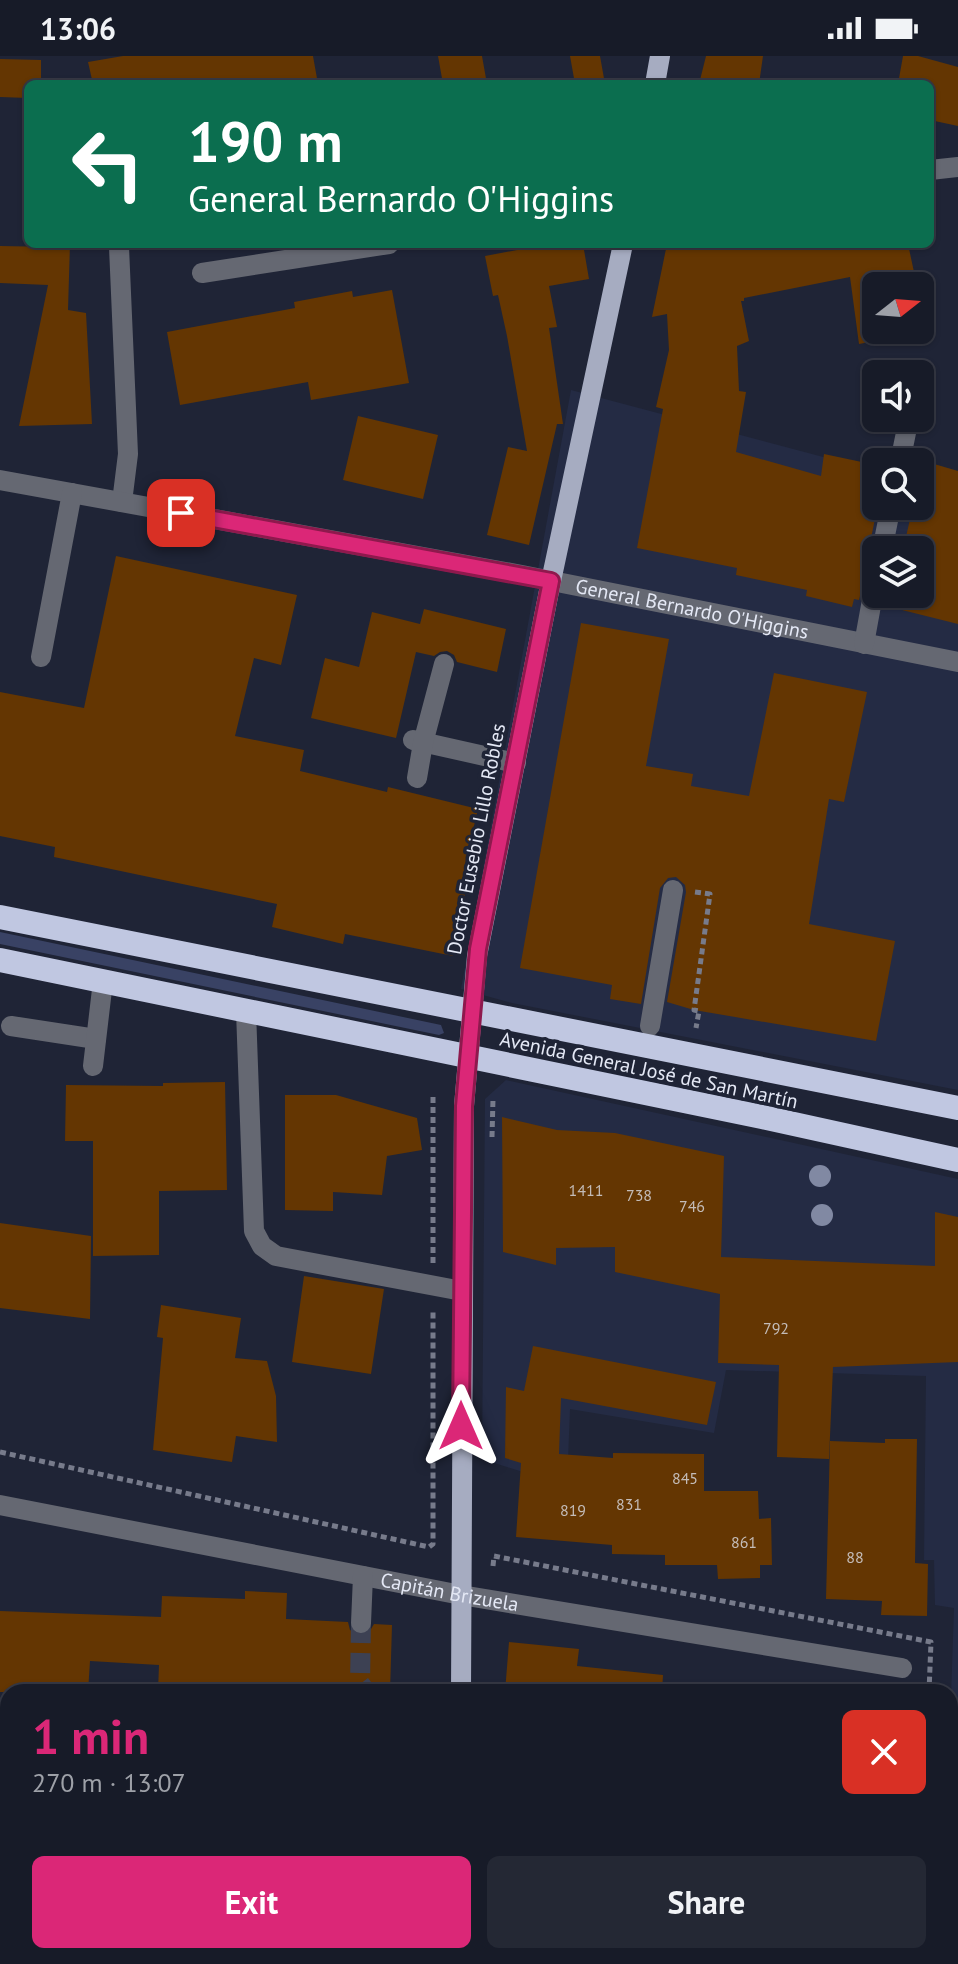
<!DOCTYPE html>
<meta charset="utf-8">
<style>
:root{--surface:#171b28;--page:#242834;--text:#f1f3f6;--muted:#9ea1a8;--line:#363945;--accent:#db2777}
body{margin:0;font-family:"PT Sans",sans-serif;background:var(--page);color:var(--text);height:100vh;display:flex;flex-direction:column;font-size:30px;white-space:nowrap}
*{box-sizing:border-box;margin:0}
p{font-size:26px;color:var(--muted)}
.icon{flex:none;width:44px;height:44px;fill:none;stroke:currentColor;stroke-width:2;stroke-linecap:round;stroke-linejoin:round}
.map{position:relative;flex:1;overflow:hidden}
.side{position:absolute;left:0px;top:1628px;width:958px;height:280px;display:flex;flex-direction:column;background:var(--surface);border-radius:24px 24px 0 0;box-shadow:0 2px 6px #0004,0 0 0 2px var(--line)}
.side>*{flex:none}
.top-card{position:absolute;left:24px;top:24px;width:910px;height:168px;border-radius:12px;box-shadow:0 2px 6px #0004,0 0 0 2px var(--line);background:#0b6e4f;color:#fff;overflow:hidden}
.needle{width:52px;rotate:73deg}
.buttons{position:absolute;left:862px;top:216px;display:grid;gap:16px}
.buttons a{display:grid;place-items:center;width:72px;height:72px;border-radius:12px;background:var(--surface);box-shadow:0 2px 6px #0004,0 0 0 2px var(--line);font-size:40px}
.pin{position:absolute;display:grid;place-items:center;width:68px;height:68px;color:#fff;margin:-34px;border-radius:16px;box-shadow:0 4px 12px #0006}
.me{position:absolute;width:88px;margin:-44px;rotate:0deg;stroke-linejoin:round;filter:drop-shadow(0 0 6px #0008)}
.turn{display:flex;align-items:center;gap:28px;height:168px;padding:0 32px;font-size:36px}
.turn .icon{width:104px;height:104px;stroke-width:2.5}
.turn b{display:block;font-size:56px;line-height:68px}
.round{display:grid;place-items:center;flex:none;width:84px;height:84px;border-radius:12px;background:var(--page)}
.summary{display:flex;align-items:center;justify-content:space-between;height:136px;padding:0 32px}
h1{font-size:48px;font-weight:600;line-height:60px;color:var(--accent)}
.button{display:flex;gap:16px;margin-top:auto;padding:16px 32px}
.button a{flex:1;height:92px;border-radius:12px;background:var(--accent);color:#fff;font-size:32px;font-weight:600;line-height:92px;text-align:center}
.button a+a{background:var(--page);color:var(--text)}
.status{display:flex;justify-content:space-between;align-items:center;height:56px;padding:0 40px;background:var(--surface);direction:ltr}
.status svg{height:22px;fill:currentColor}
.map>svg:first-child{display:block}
</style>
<div class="status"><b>13:06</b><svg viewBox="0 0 49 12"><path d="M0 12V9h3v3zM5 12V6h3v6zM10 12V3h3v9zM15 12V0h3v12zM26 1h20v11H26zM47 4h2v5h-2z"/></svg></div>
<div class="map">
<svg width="958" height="1908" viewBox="0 0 958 1908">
<rect width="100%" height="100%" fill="#1f2436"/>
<!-- built -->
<path fill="#242b44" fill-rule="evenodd" d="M571,334L876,415V450H920L958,436V1034L512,947L461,933ZM876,494H920V538H876Z
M506,1024L958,1123V1671H950L954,1552L935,1549L934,1504H924L926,1320L726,1314L714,1377L570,1353L567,1430L482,1403L485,1043Z
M316,1900H638V1908H316Z"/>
<!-- green -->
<path fill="#394264" d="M0,876L441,969L444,977L439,979L0,888Z"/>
<!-- building -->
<path fill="#643602" d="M123,0H313L318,28H93L88,6Z
M438,0H482L487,28H443Z
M570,0H600L605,28H575Z
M706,0H763L759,28H699Z
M903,0H918L958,11V70L930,64V28H898Z
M0,3L41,4V28H28V42L0,41Z
M56,188H70L68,254L86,257L92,368L19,370L48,229L0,227V190L55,191Z
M549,188H583L589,223L549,230L557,271L549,272L563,368H557L529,489L487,479L508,391L527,395L507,280L498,239L493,240L485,200Z
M667,188H908L917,230H876V274H920V241L928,275L859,288L850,221L744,242V245H741L749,285L737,290L739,335L746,336L736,396L821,420L824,398L876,409V458L869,492L876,509L866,514L859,544L854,543L852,551L806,540L807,534L736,519L737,512L637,492L663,353L656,351L669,294L667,258L652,261Z
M392,234L409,327L311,344L308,326L180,349L167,276L295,252L294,246L352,235L353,241Z
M358,360L438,379L423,443L343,424Z
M924,405L958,415V568L890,551L893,538H920V494H903L913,450H920V421Z
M116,500L297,539L281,609L254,602L235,680L304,694L300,715L387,736L388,731L478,753L464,812L470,814L453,900L345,878L343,888L272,871L277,848L54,801L55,791L0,780V636L84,652Z
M424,553L506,573L497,616L457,606L454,599L447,595L440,596L434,600L416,596L396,682L311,662L325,602L359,611L372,556L420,568Z
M581,567L669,583L646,710L693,718L691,730L749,740L774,617L867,636L844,746L829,743L809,868L895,885L876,985L694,954L667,946L686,836L685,829L676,821L668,822L660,832L641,948L610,943L612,929L520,912Z
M225,1026L227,1134L159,1135V1199L93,1200V1085H65L66,1029L163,1030V1027Z
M285,1039H336L417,1062L422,1094L387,1100L382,1139L333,1136V1155L285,1154Z
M502,1061L557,1074L615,1077L724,1100L721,1201L935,1210V1156L958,1161V1306L833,1311L829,1403L777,1401L779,1309L718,1307L720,1238L615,1216V1191L556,1192V1209L503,1196Z
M0,1167L91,1180L90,1263L0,1252Z
M304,1220L384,1233L371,1318L292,1306Z
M161,1249L241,1262L235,1302L267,1305L276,1340L277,1386L236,1380L232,1406L153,1394L163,1282L157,1281Z
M533,1290L716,1326L707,1369L561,1342L559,1398L613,1402V1397L704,1398V1435H758L759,1463L771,1462L772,1509H760V1522L718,1523L717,1509H665V1499L612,1498V1489L516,1481L521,1407L505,1402L506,1331L524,1335Z
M885,1383H917L915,1507L928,1508L927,1560L881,1559L882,1545L826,1543L830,1385L885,1387Z
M245,1535L287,1537L286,1563L348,1566L350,1574L360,1580L368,1578L374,1568L392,1569L390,1636H158L159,1609L90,1605L88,1636H0V1555L161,1561L162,1540L245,1543Z
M509,1586L579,1593L577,1610L663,1619L662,1636H505Z"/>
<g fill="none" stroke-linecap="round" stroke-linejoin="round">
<!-- minor-tunnel -->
<path stroke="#3d4153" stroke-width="20" stroke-dasharray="20 10" stroke-linecap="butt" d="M361,1567L360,1628L366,1636"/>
<!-- path -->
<path stroke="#777b8b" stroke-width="5" stroke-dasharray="6 4" stroke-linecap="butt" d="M695,836L710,838L694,954L699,955L696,972
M433,1041V1207
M492,1081L493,1043
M0,1396L429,1491L433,1488V1253
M494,1500L931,1586L929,1636
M493,1510L494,1500"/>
<!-- minor -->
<g stroke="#656872" stroke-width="20">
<path d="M930,114L958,111"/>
<path d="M119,191L128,398L122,446"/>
<path d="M202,217L389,188"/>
<path d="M900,406L909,362"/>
<path id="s1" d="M0,424L522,519L958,606"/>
<path d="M882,494L891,450"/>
<path d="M864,588L876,522"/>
<path d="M41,601L72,437"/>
<path d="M413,684L516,707"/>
<path d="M417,722L423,687L444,608"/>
<path d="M246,955L254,1175L262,1190L276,1200L462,1235"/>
<path d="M11,970L96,983"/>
<path d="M650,970L673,834"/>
<path d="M93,1010L103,925"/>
<path id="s2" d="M0,1449L461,1539L902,1612"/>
<path d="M361,1567L363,1520"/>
<path d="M248,1900V1908"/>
</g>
<!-- major -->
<path stroke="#a6acc1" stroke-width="20" d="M655,28L660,0
M461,1636L464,1050L477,900L551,525L623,188
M460,1908V1900"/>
<!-- highway -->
<path stroke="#c0c7e1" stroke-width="24" d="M0,861L958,1052
M0,904L762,1061L958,1104"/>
</g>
<!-- trees -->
<g fill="#8189a3">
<circle cx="820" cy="1120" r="11"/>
<circle cx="822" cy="1159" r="11"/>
</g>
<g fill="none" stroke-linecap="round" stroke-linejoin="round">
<defs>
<path id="route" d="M181,457L551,525L478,893L464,1050L461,1370"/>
</defs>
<!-- route casing -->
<use href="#route" stroke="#8e194d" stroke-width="20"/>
<!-- route -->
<use href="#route" stroke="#db2777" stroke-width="14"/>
</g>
<g text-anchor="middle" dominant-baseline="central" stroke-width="7" stroke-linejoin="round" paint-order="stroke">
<!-- number labels -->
<g font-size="16" fill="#c4bcb8">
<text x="586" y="1134">1411</text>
<text x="639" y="1139">738</text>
<text x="692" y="1150">746</text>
<text x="776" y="1272">792</text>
<text x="685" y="1422">845</text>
<text x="629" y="1448">831</text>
<text x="573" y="1454">819</text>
<text x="744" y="1486">861</text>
<text x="855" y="1501">88</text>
</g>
<!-- street labels -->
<g font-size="20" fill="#e4e8f5" stroke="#1f2436">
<text stroke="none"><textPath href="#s1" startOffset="704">General Bernardo O'Higgins</textPath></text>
<text transform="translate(476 783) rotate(-79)">Doctor Eusebio Lillo Robles</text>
<text transform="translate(649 1014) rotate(12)">Avenida General José de San Martín</text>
<text stroke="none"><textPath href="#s2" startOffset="458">Capitán Brizuela</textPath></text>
</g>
</g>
</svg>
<div class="buttons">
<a><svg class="needle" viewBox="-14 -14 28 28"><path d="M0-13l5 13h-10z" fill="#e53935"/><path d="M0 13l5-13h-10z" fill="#9ea1a8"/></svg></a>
<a><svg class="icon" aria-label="sound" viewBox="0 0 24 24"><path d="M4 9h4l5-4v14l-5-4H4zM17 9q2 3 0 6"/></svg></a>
<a><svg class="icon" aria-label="search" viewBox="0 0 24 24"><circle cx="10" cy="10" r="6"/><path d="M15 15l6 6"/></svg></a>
<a><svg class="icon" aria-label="layers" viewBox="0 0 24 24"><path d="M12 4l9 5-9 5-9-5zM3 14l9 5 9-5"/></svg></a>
</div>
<div class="pin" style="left:181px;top:457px;background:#d93025"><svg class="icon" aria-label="arrive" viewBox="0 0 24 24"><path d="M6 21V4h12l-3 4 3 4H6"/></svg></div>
<svg class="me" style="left:461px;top:1370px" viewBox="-20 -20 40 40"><path d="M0-17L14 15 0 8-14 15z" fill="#db2777" stroke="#fff" stroke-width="4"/></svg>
<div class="top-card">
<div class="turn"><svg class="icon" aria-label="left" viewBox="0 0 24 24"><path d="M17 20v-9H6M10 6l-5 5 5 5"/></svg><div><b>190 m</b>General Bernardo O'Higgins</div></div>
</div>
<section class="side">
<div class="summary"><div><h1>1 min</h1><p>270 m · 13:07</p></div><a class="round" style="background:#d93025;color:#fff"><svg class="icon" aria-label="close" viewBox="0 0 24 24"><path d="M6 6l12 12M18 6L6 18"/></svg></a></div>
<div class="button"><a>Exit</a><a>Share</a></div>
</section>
</div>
